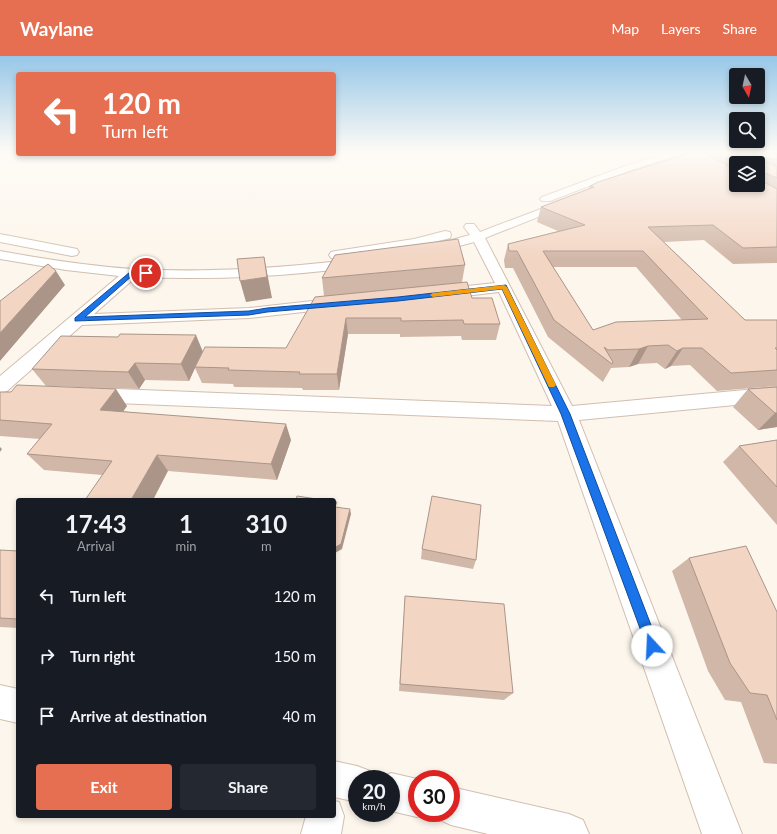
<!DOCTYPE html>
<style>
:root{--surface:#171b24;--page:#242831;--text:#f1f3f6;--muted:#9ea1a6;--accent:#e76f51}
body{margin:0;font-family:Lato,sans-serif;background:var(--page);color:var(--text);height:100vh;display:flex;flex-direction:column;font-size:15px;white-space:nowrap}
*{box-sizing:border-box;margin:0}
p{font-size:13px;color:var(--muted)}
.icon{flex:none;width:22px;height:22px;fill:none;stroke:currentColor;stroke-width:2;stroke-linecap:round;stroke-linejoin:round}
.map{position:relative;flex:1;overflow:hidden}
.details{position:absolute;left:16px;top:442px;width:320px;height:320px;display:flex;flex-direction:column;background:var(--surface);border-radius:4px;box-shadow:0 2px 6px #0003}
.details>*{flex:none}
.top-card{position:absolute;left:16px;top:16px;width:320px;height:84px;border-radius:4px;box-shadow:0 2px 6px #0003;background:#e76f51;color:#fff;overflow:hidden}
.needle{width:26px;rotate:171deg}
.fabs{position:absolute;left:729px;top:12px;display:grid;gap:8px}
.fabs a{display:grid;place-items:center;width:36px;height:36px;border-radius:4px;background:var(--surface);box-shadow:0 2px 6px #0003;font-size:20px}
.speed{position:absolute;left:348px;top:714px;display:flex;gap:8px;font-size:20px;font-weight:700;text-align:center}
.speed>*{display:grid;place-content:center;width:52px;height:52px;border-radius:50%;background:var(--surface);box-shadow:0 2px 6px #0003;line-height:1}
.speed small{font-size:10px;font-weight:400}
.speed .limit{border:6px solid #d22;background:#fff;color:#111}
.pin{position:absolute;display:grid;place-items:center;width:34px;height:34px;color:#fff;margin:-17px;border:2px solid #fff;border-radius:50%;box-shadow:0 1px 4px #0007}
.me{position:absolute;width:44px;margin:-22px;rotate:340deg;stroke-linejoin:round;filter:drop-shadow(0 0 3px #0008)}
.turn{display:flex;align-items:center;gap:14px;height:84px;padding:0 20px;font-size:18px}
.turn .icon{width:52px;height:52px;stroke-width:2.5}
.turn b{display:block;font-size:28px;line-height:34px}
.eta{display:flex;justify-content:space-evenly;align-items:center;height:68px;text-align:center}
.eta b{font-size:24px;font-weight:700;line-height:28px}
.action{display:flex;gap:8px;margin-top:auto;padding:8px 20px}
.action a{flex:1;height:46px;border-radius:4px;background:var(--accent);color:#fff;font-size:16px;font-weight:700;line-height:46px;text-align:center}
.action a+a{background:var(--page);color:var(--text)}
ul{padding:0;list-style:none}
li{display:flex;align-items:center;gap:12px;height:60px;padding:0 20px}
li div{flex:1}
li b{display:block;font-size:15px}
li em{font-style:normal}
header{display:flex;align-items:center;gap:24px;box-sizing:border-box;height:56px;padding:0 20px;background:var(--accent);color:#fff}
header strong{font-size:19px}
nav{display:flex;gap:22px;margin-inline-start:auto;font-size:14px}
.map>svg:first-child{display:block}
</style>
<header>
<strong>Waylane</strong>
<nav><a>Map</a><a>Layers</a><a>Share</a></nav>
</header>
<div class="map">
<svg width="777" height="778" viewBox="0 0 777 778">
<rect width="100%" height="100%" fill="#fdf6ec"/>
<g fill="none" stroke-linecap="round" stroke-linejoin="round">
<defs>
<path id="minor" d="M673,95H687L685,97L631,114L550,145H542L540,143L542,141L625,110Z
M567,143L571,144L573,146L571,148L485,182L572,350L777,331V345L579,364L742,778H702L558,365L91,346L84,344L81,339L84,334L91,332L552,350L499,236L439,243L434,241L431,238L434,235L439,233L495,227L474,186L430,198L425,197L423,194L425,191L470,179L464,171L466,168H474L480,176Z
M445,175L450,176L451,179L450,182L415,191L336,203L331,202L329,199L331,196L336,195L414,183Z
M0,178L72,192L77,193L79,196L77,199L72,200L0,186Z
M0,195C44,203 88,210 133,213C208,217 283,212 357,203L362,204L364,207L362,210L357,211C283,221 210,224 136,221L94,258L249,252L339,242L345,244L347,247L345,250L339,252L249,262L82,269L7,335L0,337V320L119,220L66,214L0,203Z
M0,629L18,633V667L0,663Z
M334,705L357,710L370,715L373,723H357V746L334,741Z
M391,717L417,723V757H426L417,761L391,755V723H378Z
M451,731L569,758L583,764L589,778H488L451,769L438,763L435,757H451Z
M334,745L339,746L344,760L341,778H301L306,760H334Z"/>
</defs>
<!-- minor casing -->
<use href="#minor" stroke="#d1beb0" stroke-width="2"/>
<!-- minor -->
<use href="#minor" fill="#fff" fill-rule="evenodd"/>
</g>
<!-- wall -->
<path fill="#d1b7a8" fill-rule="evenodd" d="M686,95H700L702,96V95H777V207L733,208L704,184L664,186L745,264H777V330L717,335L690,309L671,310L665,313L657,307L638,308L629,311L611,312L604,324L603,326L548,281L513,212H505L504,204L508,188L558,175L537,166L541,151L588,133L590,130L684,99ZM736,107H758V129H736ZM553,211H636L682,264L593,274Z
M465,209L462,226L472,242L500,268L496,284H462L461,280L400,281V278H348L339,334H303L302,332L234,331L233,328L202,327L195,312L189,325L145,324L139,333L46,330L32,313L203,295L286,292L324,240L322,222Z
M777,331V371L758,374L733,351L748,333Z
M0,336L127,350L123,355L291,384L277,424L168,415L102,419L44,414L27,398L40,383L0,380Z
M777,384V469L723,406L739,390Z
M422,493L476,504L473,513L421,503Z
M0,494L18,495V572L0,571Z
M689,502L777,556V708L764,707L741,646L725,644L708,615L672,515Z
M405,540L513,637L504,644L399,635Z"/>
<!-- shaded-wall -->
<path fill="#aa9588" d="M264,201L272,242L246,246L240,225Z
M56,215L65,229L0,305V277Z
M346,262L348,278L339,334L337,318Z
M196,279L203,296L195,311V312L189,325L181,308Z
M648,290L638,308L629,311L639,293Z
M683,292L671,310L665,313L677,295Z
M135,307L145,324L139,333L128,316Z
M116,333L127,350L113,370L100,354Z
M775,357H777V371L758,374Z
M286,368L291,384L277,424L271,408Z
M0,391L2,393L0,396Z
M157,399L168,415L153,444H131Z
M350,453L351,458L342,493L335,497L334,501V492Z"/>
<!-- building -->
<path fill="#f3d5c3" stroke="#aa9588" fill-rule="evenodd" d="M687,95H700L736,114V129H758V123L777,133V191L743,192L713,169L648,171L745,264H777V292H775L777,294V314L731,317L702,292H683L677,295L668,289L648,290L639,293L608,294L604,291L613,306L612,308L554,264L517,195H509L508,188L585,169L541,151L594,131L590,130L598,126L692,96H687ZM543,195H643L708,263L616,266L593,274Z
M720,95H777V103L758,102L777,111V122L758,114V107H744Z
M458,183L465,209L322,222L335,199Z
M264,201L267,221L240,225L237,203Z
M48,208L56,215L0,277V245Z
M467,226L472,242H492L500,268H464L463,264L401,265V262H346L337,318H299L300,316L228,314L229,312L195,311L205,291L286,292L315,241Z
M120,278L196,279L181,308L135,307L128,316L32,313L61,280L118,281Z
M17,329L116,333L100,354L286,368L271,408L157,399L131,444H85L112,405L27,398L52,368L0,364V336H11Z
M777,331V357H775L748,333Z
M777,384V431L739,390Z
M297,440L323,444H296Z
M432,440L481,449L476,504L422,493Z
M334,446H337L335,451L350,453L341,488L334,492Z
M746,490L777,556V664L767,639L750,637L730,607L689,502Z
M0,494L18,495V563L0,562Z
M405,540L504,548L513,637L400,628Z"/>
<!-- sky -->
<linearGradient id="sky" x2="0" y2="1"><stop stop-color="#97c7e8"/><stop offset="0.47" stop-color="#fefbf6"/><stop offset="1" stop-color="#fefbf6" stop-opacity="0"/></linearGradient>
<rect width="777" height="204" fill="url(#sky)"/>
<!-- route -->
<path fill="#1a73e8" stroke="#114b97" d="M130,216H146L148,217L146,219H133L85,261L249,255L267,252L398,241L506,229L570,358L659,590L657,594L652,596L648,594L561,358L502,233L398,245L267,256L249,259L75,265V262Z"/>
<!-- slow -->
<path fill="#f59e0b" d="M504,229L507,231L556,329L554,331H549L548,329L502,233L433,241L430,239L433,237Z"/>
</svg>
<div class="fabs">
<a><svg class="needle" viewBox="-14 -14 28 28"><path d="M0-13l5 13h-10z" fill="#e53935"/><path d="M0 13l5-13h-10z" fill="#9ea1a6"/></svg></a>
<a><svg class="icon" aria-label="search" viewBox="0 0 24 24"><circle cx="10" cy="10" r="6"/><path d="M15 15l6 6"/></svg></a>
<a><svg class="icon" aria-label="layers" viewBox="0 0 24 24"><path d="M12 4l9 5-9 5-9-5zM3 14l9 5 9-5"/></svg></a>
</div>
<div class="speed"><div>20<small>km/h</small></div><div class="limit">30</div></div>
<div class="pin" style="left:146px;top:217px;background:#d93025"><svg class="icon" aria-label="arrive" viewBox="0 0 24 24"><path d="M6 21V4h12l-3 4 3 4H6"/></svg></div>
<svg class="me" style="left:652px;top:590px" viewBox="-20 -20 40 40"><circle r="19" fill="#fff"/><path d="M0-13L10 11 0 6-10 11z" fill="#1a73e8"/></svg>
<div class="top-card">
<div class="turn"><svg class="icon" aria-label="left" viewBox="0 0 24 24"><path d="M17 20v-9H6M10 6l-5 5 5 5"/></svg><div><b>120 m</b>Turn left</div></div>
</div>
<section class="details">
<div class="eta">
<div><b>17:43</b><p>Arrival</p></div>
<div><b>1</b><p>min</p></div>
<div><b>310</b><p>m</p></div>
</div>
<ul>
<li><svg class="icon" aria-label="left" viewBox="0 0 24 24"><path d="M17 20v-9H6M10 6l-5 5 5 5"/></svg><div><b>Turn left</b></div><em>120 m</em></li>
<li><svg class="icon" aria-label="right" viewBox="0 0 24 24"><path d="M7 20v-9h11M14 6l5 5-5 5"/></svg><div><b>Turn right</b></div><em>150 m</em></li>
<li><svg class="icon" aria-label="arrive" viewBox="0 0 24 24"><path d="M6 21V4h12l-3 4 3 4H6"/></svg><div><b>Arrive at destination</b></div><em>40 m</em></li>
</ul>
<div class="action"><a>Exit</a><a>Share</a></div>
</section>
</div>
